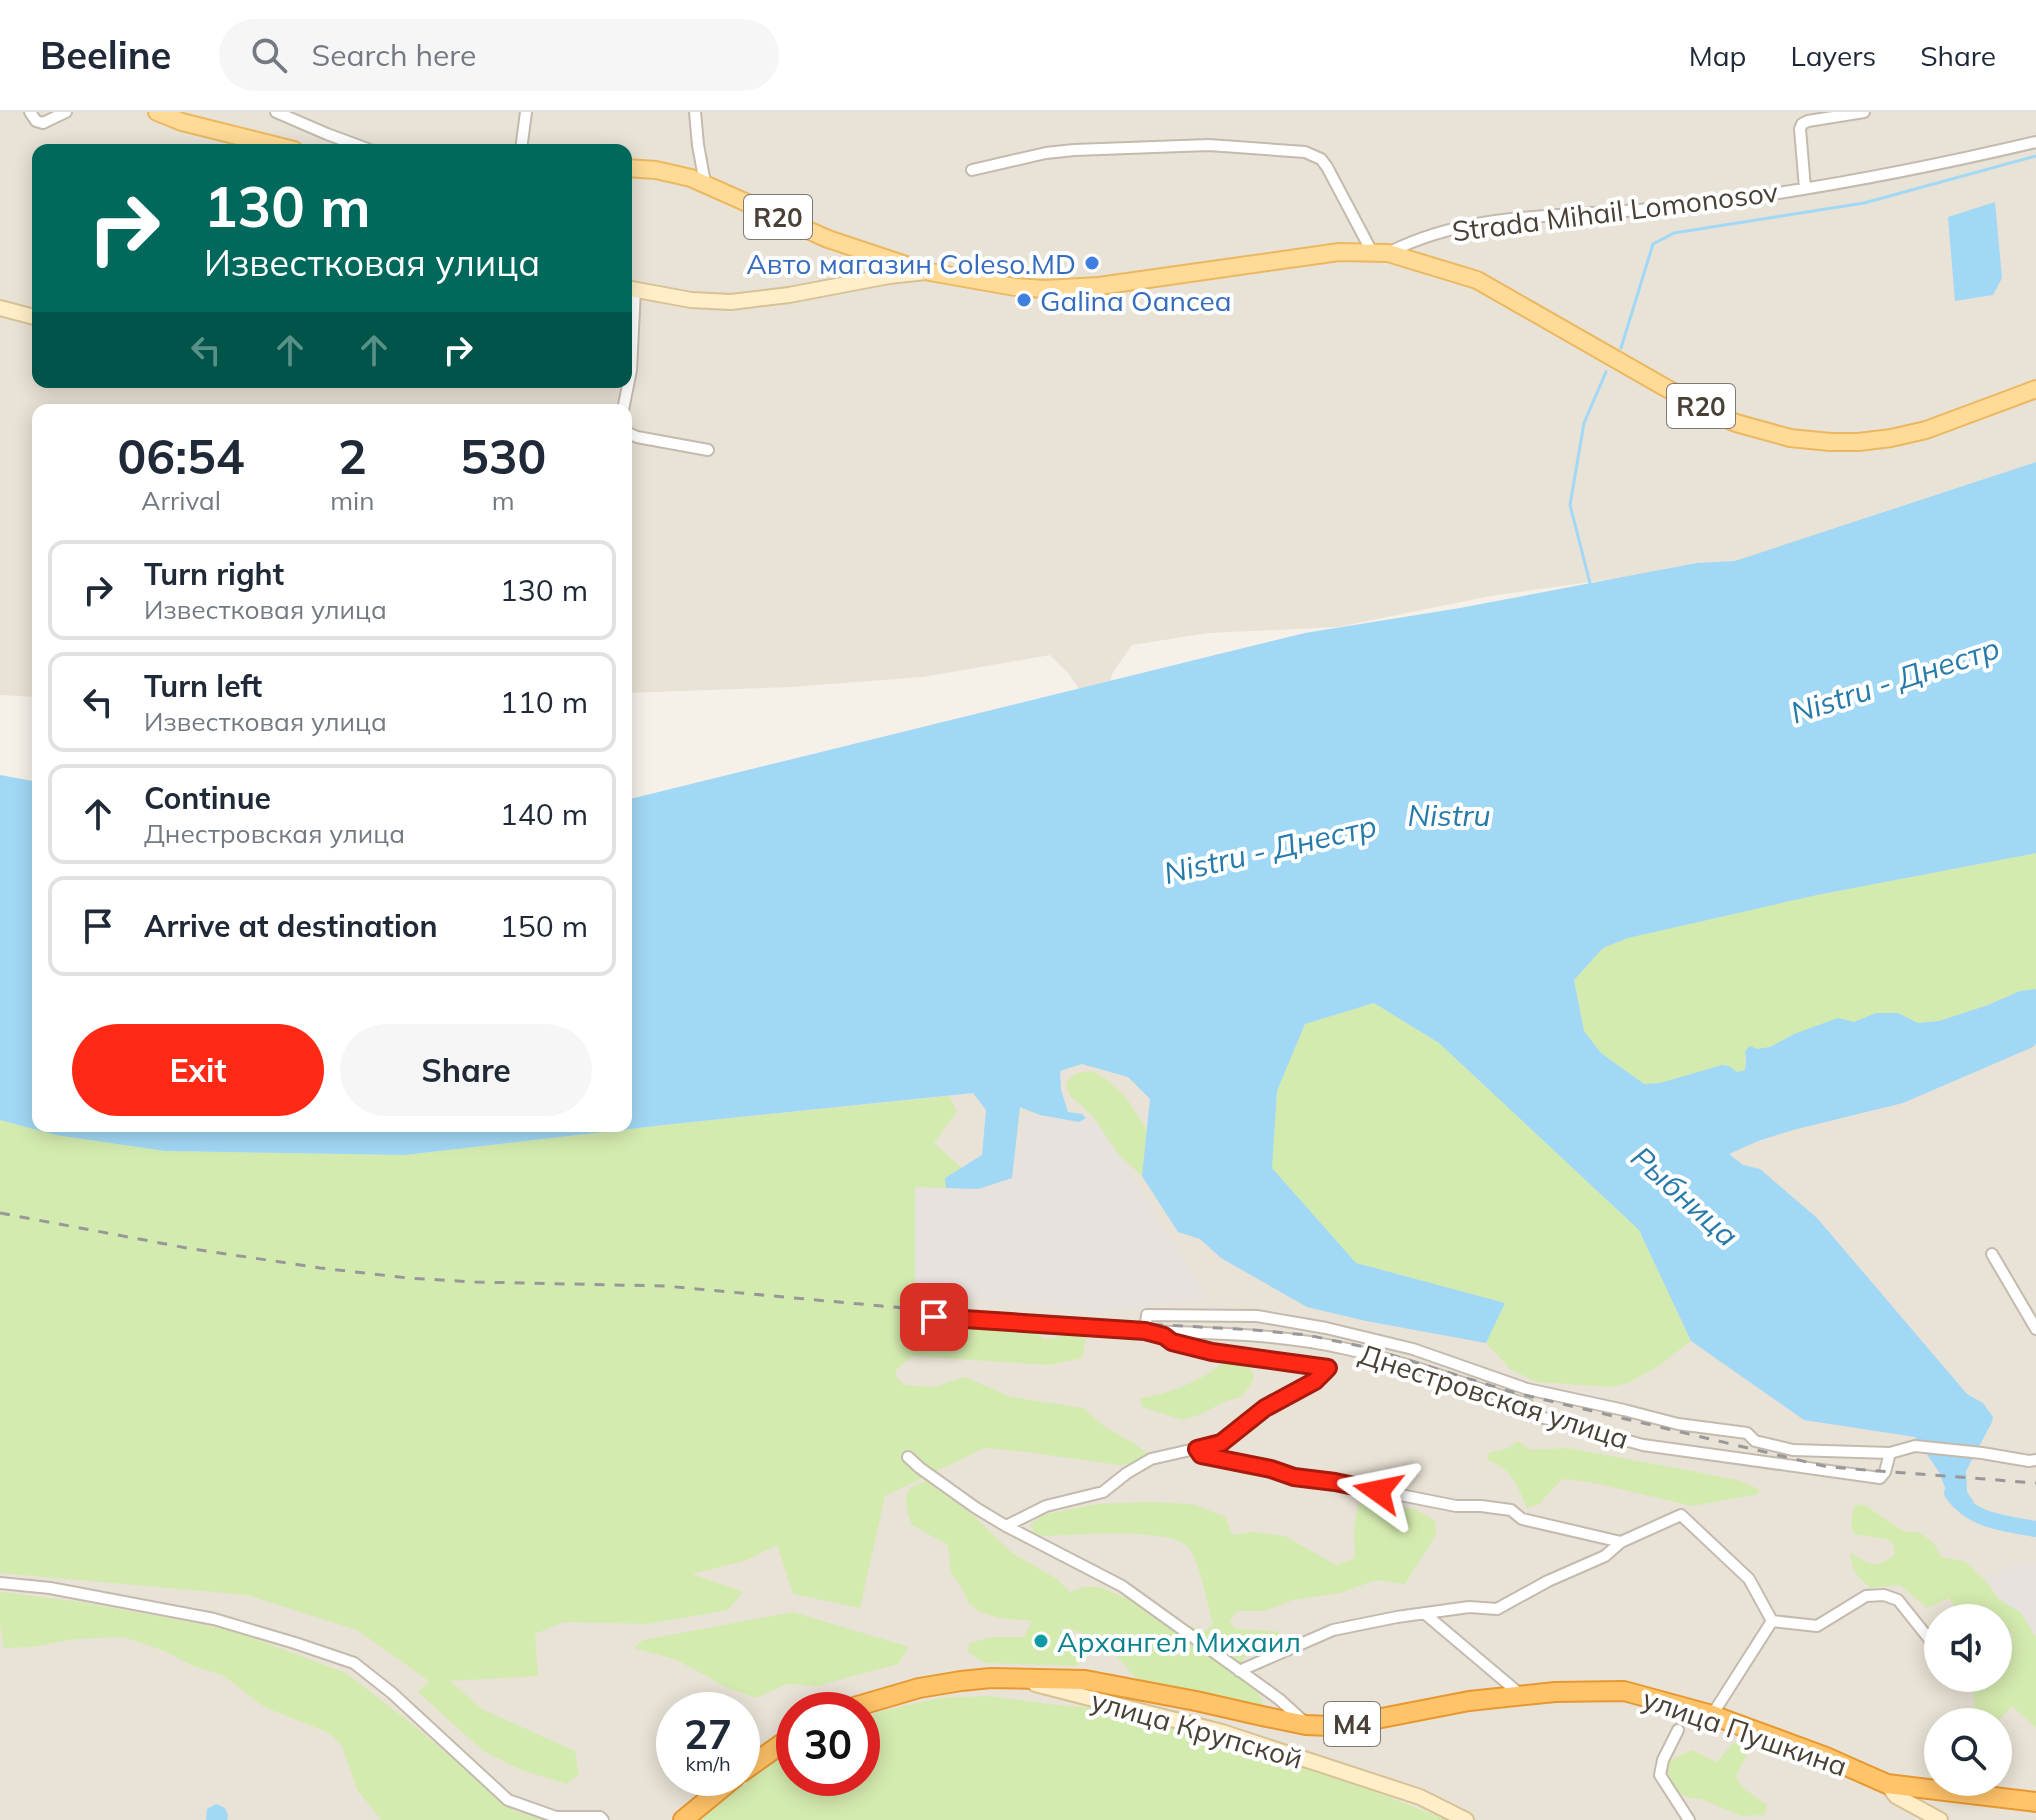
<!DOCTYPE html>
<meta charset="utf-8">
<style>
:root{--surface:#fff;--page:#f6f6f7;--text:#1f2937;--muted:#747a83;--line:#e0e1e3;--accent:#ff2915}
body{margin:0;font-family:Mulish,sans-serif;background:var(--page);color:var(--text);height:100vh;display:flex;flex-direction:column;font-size:30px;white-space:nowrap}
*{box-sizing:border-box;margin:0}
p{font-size:26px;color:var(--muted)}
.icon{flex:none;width:44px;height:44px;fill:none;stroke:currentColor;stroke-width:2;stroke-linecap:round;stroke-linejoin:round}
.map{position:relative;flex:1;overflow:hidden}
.side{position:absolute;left:32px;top:292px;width:600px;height:728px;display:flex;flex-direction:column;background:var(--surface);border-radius:16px;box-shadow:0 4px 20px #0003}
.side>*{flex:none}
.top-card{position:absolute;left:32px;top:32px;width:600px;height:244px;border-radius:16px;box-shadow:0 4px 20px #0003;background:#00695c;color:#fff;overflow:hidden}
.buttons{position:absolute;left:1924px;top:1492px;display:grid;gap:16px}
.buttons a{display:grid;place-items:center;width:88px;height:88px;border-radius:50%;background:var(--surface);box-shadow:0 4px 20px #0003;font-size:40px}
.speed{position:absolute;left:656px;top:1580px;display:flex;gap:16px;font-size:40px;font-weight:700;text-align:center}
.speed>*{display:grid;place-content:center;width:104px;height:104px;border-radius:50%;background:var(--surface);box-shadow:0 4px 20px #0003;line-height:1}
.speed small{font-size:20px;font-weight:400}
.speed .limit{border:12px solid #d22;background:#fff;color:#111}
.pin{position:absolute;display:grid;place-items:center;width:68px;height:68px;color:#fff;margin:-34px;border-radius:16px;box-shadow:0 4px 12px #0006}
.me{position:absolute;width:88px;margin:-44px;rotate:282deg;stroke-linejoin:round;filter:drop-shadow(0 0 6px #0008)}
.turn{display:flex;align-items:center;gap:28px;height:168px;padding:0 40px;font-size:36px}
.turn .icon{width:104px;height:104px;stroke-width:2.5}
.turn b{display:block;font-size:56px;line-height:68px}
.lanes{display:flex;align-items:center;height:76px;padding:0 40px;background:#0003;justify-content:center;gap:40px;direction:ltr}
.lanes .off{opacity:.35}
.eta{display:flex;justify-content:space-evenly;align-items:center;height:136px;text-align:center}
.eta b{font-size:48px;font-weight:700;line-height:56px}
.cta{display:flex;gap:16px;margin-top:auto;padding:16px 40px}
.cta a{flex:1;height:92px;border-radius:48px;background:var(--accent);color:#fff;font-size:32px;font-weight:700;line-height:92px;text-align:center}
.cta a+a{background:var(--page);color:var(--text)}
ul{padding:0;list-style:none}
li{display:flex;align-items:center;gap:24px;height:100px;margin:0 16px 12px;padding:0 24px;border:4px solid var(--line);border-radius:16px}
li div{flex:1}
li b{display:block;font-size:30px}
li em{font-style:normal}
header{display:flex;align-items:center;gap:48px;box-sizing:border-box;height:112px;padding:0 40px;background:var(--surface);border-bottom:2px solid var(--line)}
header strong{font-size:38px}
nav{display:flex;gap:44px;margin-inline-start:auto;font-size:28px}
.search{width:560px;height:72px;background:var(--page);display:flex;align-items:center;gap:20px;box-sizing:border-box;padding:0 28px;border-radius:44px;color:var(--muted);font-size:30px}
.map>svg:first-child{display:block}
</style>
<header>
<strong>Beeline</strong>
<div class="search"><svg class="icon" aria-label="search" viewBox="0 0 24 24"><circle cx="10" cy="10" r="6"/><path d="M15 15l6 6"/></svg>Search here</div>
<nav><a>Map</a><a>Layers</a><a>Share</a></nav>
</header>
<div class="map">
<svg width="2036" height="1708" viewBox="0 0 2036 1708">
<rect width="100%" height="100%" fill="#f5f0e8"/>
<!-- residential -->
<path fill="#e9e2d6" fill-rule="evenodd" d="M0,0H2036V354L1735,450L1490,484L1338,515L1208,521L1132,533L1113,560L1107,579L1084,584L1068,561L1050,543L923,565L791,575L626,581V298H38V585L0,583ZM38,38H626V270H38Z
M2036,522V1708H0V847L38,1014H626ZM1938,1506H1998V1566H1938ZM674,1598H742V1666H674ZM794,1598H862V1666H794ZM1938,1610H1998V1670H1938Z"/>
<!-- industrial -->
<path fill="#e7e2dd" d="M1025,1003H1040L1079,1010L1086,1006L1097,1012L1118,1042L1208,1187L1098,1200L915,1182V1074L978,1077L1011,1066Z
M2014,1451L2036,1452V1526L2021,1501L1999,1487L1986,1469Z"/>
<!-- green -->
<path fill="#d4ebaf" d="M2036,741V877L2020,879L1988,893L1939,909L1918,911L1898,901H1876L1854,910L1794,922L1770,935L1745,939V958L1737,960L1729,954L1722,953L1660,971L1643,972L1601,941L1584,919L1574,868L1603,836L1627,826L1817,783Z
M1374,891L1439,931L1639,1118L1691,1229L1660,1253L1630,1270L1612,1275L1536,1270L1510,1257L1486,1231L1504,1191L1356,1151L1271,1056L1277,979L1305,912Z
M1092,959L1109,969L1125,984L1147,1018L1142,1064L1118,1042L1092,1003L1070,984L1066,972C1072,961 1080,960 1092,959Z
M949,984L957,1000L934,1031L962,1056L945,1066L946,1076L915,1075V1182L918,1207L1026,1214L1036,1218L1044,1228L1078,1220L1086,1228L1082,1246L1050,1253L912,1244L896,1258V1264L904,1273L933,1275L965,1265L1011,1285L1083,1296L1105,1315L1132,1330L1148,1342L1134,1351L1119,1353L1027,1340L984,1336L885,1384L860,1496L793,1482L777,1433L745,1449L692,1462L743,1480L728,1498L648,1512L564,1510L535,1522L538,1564L450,1569L482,1597L575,1639L579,1663L567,1672L521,1658L483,1639L418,1580L429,1569L357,1518L247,1483L0,1461V1008L56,1023L165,1039L405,1043L673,1012Z
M1227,1251L1250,1255L1254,1264L1250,1274L1241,1285L1223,1290L1202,1302L1183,1308L1142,1295L1140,1286C1164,1283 1183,1275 1204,1264C1213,1259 1217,1253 1227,1251Z
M1518,1329L1531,1338L1568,1336L1702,1361L1736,1368L1759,1377L1758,1382L1692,1394L1590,1370L1562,1367L1539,1392L1527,1396C1516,1371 1513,1358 1487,1348L1489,1341L1508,1336Z
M926,1369L973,1403L1011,1440L1057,1467L1070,1480L1083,1475H1100L1191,1514L1206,1519L1213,1512C1208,1494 1199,1447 1188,1435C1169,1415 1075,1423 1047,1424L1036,1423L1030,1413L1043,1403L1096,1392L1150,1390L1192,1392L1226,1405L1232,1423L1252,1420L1285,1424L1336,1453L1355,1446L1354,1418L1358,1392L1415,1397L1435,1409L1436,1423L1405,1472L1376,1468L1340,1481L1293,1488L1264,1499H1238L1229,1509L1235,1516C1250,1519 1264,1517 1279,1520L1281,1528L1268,1539L1242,1546L1264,1594L1255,1596L1144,1572C1134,1566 1129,1558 1121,1549C1101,1526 1088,1522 1059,1515L1082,1544L1077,1554L984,1551L968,1540L969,1531L992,1525H1024L1032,1509L999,1506L981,1500L969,1492L960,1473L951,1461L948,1433L912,1413C907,1399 903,1391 910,1376Z
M1863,1392L1903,1419L1920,1421L1933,1430L1941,1445L1964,1449L1986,1469L1999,1487L2021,1501L2036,1526V1616L2012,1594L1997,1610H1977L1971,1568L1974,1566H1998V1542L2013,1529L2012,1521L1998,1517V1506H1968L1955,1495L1949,1486L1927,1496L1900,1473L1871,1476C1859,1467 1849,1457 1851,1441C1870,1453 1876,1458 1894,1443V1433L1886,1427L1854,1422L1851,1411L1854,1394Z
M0,1480L81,1490L232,1518L346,1561L411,1611L514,1699L547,1708H381L357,1677L341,1632L327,1620L264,1595L224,1564L191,1553L165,1539L123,1525L74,1527L32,1535L4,1536L0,1512Z
M793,1500L909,1535L898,1552L816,1574L787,1572L756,1586L728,1576L677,1548L634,1536L643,1528Z
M987,1584L1065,1594L1122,1597L1269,1642L1353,1671L1447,1708H697L751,1663L794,1636V1666H862V1606L885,1598L941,1586Z
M1741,1626L1749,1629L1748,1641L1736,1664L1743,1676L1767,1693L1765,1703L1741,1704L1701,1687L1689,1686L1677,1680L1667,1665L1669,1649L1692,1638L1717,1650L1732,1632Z"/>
<!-- water -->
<path fill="#a1d8f5" d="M1995,90L2002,166L1993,183L1955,189L1948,105Z
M2036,350V741L1817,783L1628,826L1603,836L1574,868L1584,919L1601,941L1644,972L1660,971L1722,953L1729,954L1737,960L1745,958L1746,948L1745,939L1750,934L1757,937L1770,935L1794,922L1838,906L1854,910L1876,901H1898L1918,911L1939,909L1988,893L2020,879L2036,877V932L2033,935L1903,991L1793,1018L1758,1029L1729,1042L1743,1053L1760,1057L1817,1106L1967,1282L1983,1291L1993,1305L1992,1310L1966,1359L1967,1380L1974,1390L1962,1401L1948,1383L1939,1360L1915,1325L1804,1308L1691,1229L1639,1118L1439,931L1374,891L1305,912L1277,979L1272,1056L1356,1151L1505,1191L1486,1231L1366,1209L1307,1195L1221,1146L1200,1127L1178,1120L1142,1064L1150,987L1128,965L1082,952L1060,959L1061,978L1068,1000L1082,1002L1086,1006L1079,1010L1040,1003L1020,995L1012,1066L978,1077L946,1076L945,1066L982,1043L986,998L973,981L673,1012L405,1043L165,1039L56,1023L0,1008V663L38,670V1014H626V688L1305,521L1460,496L1697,451L1735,449Z
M216,1692L225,1696L228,1703L227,1708H206L207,1697Z"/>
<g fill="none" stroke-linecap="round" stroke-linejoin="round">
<!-- stream -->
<path stroke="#a1d8f5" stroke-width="3" d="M1621,236L1653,132L1674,121L1864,91L2036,44
M1590,471L1570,393L1584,311L1606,260"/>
<!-- river -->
<path stroke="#a1d8f5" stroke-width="16" d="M1952,1381C1972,1410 2005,1411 2036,1417"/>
<defs>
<path id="street" d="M30,0L36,9L43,11L66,0
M276,0L327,22L370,38
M695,0L698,33L705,71
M521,38L526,0
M972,58L1046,41L1074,38L1209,33L1305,40L1321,47L1327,55L1372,140
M1805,76L1800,17L1802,12L1808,9L1864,0
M1388,141C1475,96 1577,106 1672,95C1794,82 1917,58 2036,30
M623,298L631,258L635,177
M626,320L637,325L708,338
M1992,1142L2036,1217
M934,1205C1005,1209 1076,1217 1147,1219C1214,1221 1281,1222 1347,1237C1409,1251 1468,1273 1528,1293L1533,1303L1643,1333L1880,1366L1885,1360L1890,1341
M1197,1337L1201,1343L1271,1357L1294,1365L1335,1370L1456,1394H1481L1511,1398L1522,1407L1621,1430L1681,1403L1749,1467L1772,1509
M908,1345L920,1356L976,1396L1006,1414L1122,1474L1279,1587L1302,1608
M1006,1414L1046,1394L1103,1380L1127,1361L1151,1347L1221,1331L1265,1296L1315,1269L1328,1256L1212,1240L1172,1230L1164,1224L1145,1219L1147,1203L1257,1204L1326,1216L1413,1237L1527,1277L1624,1298L1678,1312L1747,1321L1755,1329L1793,1338L1890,1341L1915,1334L1982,1341L2029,1349L2036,1348
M0,1471L50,1476L214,1507L295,1531L354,1551L392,1581L508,1688L556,1705H600L603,1708
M1424,1501L1520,1582
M1239,1559L1333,1518L1397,1505L1469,1495L1497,1497L1548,1469L1605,1444L1621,1430
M1961,1566L1962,1568
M1712,1603L1772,1509L1817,1514L1866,1484L1884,1483L1898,1488L1938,1538
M1678,1618L1663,1648L1660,1663L1689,1708"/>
<path id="secondary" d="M626,176L691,188L731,190L789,183L889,164L926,160
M0,196L38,206
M1035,1572L1222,1620L1420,1685L1466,1708
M1887,1672L1896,1684L1940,1708"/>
<path id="primary" d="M157,0L182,10L294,38
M626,56L656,58L691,66L828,127L909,154L930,160L1015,175L1044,177L1099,174L1339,140L1388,141L1477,168L1666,276L1715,302L1736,311L1790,326L1830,330H1859L1891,326L1926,318L2036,277"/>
<path id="highway" d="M844,1598L919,1576L961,1569L991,1566L1085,1568L1196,1589L1262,1604L1306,1613L1330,1614L1361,1610L1469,1589L1555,1580L1624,1579L1712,1603L1826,1645L1887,1672L2036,1690
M742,1660L794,1623
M683,1708L734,1666"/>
</defs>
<!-- street casing -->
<use href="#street" stroke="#c4baad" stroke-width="14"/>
<!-- secondary casing -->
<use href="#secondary" stroke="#d8c295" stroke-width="18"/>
<!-- primary casing -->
<use href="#primary" stroke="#ebb860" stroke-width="20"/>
<!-- highway casing -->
<use href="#highway" stroke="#e79830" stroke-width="22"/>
<!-- street -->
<use href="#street" stroke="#fff" stroke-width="10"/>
<!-- secondary -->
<use href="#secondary" stroke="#ffeec8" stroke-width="14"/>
<!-- primary -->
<use href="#primary" stroke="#ffdb97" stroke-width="16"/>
<!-- highway -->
<use href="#highway" stroke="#ffc369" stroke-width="18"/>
<!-- rail -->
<path stroke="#989898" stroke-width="3" stroke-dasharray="10 10" stroke-linecap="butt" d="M0,1101L187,1136L320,1156L408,1166L475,1170L665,1174L1034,1208L1146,1212L1254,1218L1307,1223L1365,1235L1512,1280L1828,1355L2036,1371"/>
</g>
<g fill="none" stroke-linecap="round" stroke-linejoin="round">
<defs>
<path id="route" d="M934,1205L1145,1219L1164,1224L1172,1230L1212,1240L1328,1256L1315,1269L1265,1296L1221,1331L1197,1337L1201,1343L1271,1357L1294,1365L1335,1370L1378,1379"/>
</defs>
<!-- route casing -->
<use href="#route" stroke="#a61b0e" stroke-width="20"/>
<!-- route -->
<use href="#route" stroke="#ff2915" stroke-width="14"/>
</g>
<!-- markers -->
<g fill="#3f7fe0" stroke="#fff" stroke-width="3">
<circle cx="1092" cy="151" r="8"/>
<circle cx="1024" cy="188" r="8"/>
</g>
<circle fill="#0f9aa8" stroke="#fff" stroke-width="3" cx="1041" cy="1529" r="8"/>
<g text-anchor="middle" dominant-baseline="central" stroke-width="8" stroke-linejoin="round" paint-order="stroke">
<!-- shield labels -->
<g fill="#fff" stroke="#807972" stroke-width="2">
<rect x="744" y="83" width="68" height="44" rx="6"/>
<rect x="1667" y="272" width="68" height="44" rx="6"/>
<rect x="1324" y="1590" width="56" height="44" rx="6"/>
</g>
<g font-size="26" font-weight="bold" fill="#494036">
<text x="778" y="105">R20</text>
<text x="1701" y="294">R20</text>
<text x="1352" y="1612">M4</text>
</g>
<!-- street labels -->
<g font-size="28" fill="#494036" stroke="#fff">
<text transform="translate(1615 99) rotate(-7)">Strada Mihail Lomonosov</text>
<text transform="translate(1494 1284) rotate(18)">Днестровская улица</text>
<text transform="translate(1197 1617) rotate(16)">улица Крупской</text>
<text transform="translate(1745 1620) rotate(19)">улица Пушкина</text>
</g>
<!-- shop labels -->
<g font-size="28" fill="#366cbe" stroke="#fff" text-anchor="end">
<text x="1076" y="151">Авто магазин Coleso.MD</text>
<text x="1040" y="188" text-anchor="start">Galina Oancea</text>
</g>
<!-- culture labels -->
<g font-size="28" fill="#0d838f" stroke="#fff" text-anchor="start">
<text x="1057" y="1529">Архангел Михаил</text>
</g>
<!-- water labels -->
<g font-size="30" font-style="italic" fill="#267bab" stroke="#fff">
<text transform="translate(1895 568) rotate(-18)">Nistru - Днестр</text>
<text x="1449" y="703">Nistru</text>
<text transform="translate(1270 737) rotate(-13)">Nistru - Днестр</text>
<text transform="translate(1685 1084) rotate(42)">Рыбница</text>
</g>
</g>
</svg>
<div class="buttons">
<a><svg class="icon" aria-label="sound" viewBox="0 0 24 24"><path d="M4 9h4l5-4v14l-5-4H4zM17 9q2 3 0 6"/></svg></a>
<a><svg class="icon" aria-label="search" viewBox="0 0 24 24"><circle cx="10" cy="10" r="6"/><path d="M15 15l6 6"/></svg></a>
</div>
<div class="speed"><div>27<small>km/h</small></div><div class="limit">30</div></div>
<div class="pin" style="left:934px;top:1205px;background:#d93025"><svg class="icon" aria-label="arrive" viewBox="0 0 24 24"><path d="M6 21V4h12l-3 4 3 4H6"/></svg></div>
<svg class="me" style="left:1378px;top:1379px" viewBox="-20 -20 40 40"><path d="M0-17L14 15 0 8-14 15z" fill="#ff2915" stroke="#fff" stroke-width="4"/></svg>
<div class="top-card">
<div class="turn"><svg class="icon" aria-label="right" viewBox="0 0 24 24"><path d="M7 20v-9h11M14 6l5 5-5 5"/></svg><div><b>130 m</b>Известковая улица</div></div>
<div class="lanes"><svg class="icon off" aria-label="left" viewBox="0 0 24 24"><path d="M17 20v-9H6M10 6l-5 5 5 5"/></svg><svg class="icon off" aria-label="ahead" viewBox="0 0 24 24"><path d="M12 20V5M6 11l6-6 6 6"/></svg><svg class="icon off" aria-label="ahead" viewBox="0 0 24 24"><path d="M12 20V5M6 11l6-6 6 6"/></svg><svg class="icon" aria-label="right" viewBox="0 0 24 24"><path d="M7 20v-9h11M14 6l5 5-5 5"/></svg></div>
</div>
<section class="side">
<div class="eta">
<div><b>06:54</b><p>Arrival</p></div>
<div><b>2</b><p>min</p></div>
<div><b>530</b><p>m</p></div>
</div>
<ul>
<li><svg class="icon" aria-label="right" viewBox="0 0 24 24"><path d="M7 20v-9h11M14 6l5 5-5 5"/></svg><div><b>Turn right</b><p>Известковая улица</p></div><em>130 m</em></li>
<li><svg class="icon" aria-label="left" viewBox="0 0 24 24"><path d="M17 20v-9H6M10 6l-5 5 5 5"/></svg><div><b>Turn left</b><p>Известковая улица</p></div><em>110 m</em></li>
<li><svg class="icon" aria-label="ahead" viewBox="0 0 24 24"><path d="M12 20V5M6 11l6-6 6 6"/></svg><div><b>Continue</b><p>Днестровская улица</p></div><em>140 m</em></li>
<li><svg class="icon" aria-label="arrive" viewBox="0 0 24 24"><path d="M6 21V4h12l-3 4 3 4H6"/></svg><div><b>Arrive at destination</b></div><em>150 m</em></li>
</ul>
<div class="cta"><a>Exit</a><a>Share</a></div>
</section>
</div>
